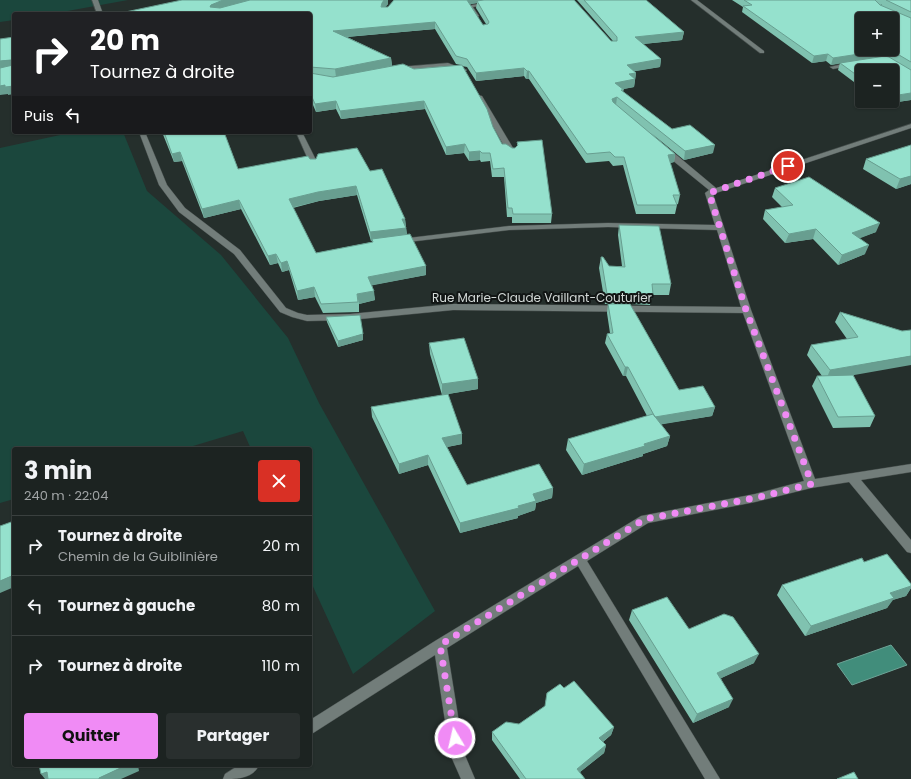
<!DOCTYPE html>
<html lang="fr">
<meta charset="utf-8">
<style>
:root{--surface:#1c2321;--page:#292f2e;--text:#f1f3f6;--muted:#a0a4a5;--line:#3a403f;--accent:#f08bf5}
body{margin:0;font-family:Poppins,sans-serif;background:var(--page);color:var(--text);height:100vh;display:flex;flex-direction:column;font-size:15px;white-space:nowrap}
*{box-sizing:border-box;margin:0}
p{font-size:13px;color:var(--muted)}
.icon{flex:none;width:22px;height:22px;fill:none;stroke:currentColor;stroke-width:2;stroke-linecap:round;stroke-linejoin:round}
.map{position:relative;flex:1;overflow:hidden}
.details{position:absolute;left:12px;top:447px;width:300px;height:320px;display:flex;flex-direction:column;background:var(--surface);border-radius:4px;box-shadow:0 1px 3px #0004,0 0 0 1px var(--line)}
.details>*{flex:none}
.banner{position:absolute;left:12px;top:12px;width:300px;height:122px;border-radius:4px;box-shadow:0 1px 3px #0004,0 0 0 1px var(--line);background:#202124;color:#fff;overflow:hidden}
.fabs{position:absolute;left:855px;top:12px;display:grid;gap:8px}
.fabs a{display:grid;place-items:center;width:44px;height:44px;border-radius:4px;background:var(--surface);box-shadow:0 1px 3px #0004,0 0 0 1px var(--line);font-size:20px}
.pin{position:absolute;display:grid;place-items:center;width:34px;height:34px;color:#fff;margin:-17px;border:2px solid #fff;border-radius:50%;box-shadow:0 1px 4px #0007}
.me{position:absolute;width:44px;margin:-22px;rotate:351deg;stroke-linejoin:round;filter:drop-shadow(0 0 3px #0008)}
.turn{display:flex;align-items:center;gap:14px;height:84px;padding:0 12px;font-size:18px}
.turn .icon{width:52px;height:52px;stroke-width:2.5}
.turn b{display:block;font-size:28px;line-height:34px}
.then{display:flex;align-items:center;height:38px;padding:0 12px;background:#0003;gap:8px;font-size:15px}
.round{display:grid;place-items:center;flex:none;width:42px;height:42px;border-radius:4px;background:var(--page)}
.summary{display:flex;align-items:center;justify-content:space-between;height:68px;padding:0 12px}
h1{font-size:24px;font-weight:700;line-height:30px}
.button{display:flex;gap:8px;margin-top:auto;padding:8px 12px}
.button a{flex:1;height:46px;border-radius:4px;background:var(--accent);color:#111;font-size:16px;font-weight:700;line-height:46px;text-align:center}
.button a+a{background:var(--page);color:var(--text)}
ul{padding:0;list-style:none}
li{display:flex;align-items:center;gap:12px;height:60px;padding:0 12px;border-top:1px solid var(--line)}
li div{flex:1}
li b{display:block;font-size:15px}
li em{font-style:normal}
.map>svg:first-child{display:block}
</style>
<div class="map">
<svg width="911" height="779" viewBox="0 0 911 779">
<rect width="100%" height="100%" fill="#252f2c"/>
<!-- green -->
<path fill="#1b473d" d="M0,0H128L51,14H14V20L0,22Z
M74,132H123L147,191L221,255L288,338L319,403L435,611L353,674L310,580V449H251L243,431L183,449H14V499L0,503V148Z"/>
<!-- water -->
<path fill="#418d7b" stroke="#6da497" d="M891,645L907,665L852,685L837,664Z"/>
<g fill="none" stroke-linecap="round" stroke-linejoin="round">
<defs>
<path id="minor" d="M92,0H98L103,14H97Z
M499,0H505L500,4L473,7L479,16L476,18L474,17L467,6Z
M691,0H697L764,51V53H760Z
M851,62L853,63V65L833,69L830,67Z
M448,63L467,70L464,72L448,67L399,71L396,69L399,67Z
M477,95L482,96L516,153L515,155H512L508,153L476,96Z
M911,124V128L713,194L751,310L815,479L911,464V472L861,480L911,540V553L907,552L849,482L811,488L755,502L648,523L587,561L720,779H705L578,566L447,648L464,753L475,779H461L450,754L435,655L310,735V720L435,641L641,516L755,494L804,481L743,313L453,310L350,320L307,321L292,317L280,312L234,254L179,212L159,185L139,132H145L167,185L185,208L240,250L286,308L298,313L307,315L350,314L453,304L741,307L717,230L608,227L509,230L400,243L396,241L400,239L509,226L608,223L715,225L705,193L709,190L661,151V147H667L716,188Z
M296,132H302L318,164L317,166H311L310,164Z
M239,765H259C253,779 236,779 223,779L225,774Z"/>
</defs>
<!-- minor casing -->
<use href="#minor" stroke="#454d4b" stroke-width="1"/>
<!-- minor -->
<use href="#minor" fill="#727d7a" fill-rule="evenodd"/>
</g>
<!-- wall -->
<path fill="#80c2b0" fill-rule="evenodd" d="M180,0H388V4L385,7H388L394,0H574L611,41H613L577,0H646L684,32L682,40L643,44L661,59L660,67L634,71L636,73L634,87L623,89V92L672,129L713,153L684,160L651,133L675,154L674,162L670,163L680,195L678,204H676L677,205L675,214H636L623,165L613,166L609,161L586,163L529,79H526L524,76L476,81L467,67L462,66L493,127L502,144L512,148H515L517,146V142L552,214L551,223H512V217H507L504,177H492L490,161L481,162L480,160L469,161L464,153L446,155L425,109L341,119L336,109L316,112L313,105L310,106V14ZM477,3L476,8L486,24L483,25L470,4ZM435,29L456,64L461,65L414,69L392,66L391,58L347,37Z
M732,0H875L882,5L875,0H911V100L884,104L880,101H892L862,71V88L838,70L840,63L831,65L826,61L812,63L742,12L743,7Z
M162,132H224L238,169L310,159L370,171L405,219L407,235L426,275L372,285L375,300L359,304V312L323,313L315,297L298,300L289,270L282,272L278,263L270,265L241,209L204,218L182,161L174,162ZM357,195L371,241H372V242L316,253L293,208L319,201Z
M866,159L911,184L896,189L863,169Z
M775,188L876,232L859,238L865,254L838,265L813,239L785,243L763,219L765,210L782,207L772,197Z
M619,225L671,284L669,295H652L650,305L630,304L679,390L715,407L712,416L661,424L670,436L667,446L643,454V456L582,475L566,450L568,439L647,416L626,376H623L605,343L607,334L610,333L607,313L608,304H605L599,268L601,257L609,266H622L618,235Z
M840,312L902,331L853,376L875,416L870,427L833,428L812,386L817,376H822L807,355L811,345L847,339L835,322Z
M326,317L363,340L338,347L327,322Z
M429,343L478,389L448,394L462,444L447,447L467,485L553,488L552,498L536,503L535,510L518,516V518L460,533L428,465L399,474L372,417L371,407L442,395L430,354Z
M864,562L911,584V588L906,596L892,600L887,608L805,636L777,595L782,585Z
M632,610L689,629L754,663L721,678L729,707L693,723L629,620Z
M564,688L614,727L611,735L603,742L606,745L604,753L580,772L585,779H520L492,740V732L519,724L545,706L547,693Z"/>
<!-- shaded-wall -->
<path fill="#689e90" d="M223,0H255L212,13L210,7L211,5Z
M384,0H388V4L382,10V3Z
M466,0H492L477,1V3L466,5Z
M435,22V29L334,38L333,31Z
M684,32L682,40L633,45L635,37Z
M885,50L882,57L831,65L833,58Z
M828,54L826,61L812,63L814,56Z
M391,58L392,66L336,77L335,69Z
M661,59L660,67L625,73L627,65Z
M11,60L14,68L0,70V61Z
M524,68V76L476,81V73Z
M527,71H529V79H526Z
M636,73L634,87L614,91L615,83L629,74Z
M5,85L14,86V94L8,95V94L0,95V86Z
M911,93V100L884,104L885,101H892V96Z
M310,97H312L313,105L310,106Z
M617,97L616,105L611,107L612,99Z
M336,101V109L316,112L315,104Z
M424,101L425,109L341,119L340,111Z
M465,144L464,153L446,155V147Z
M715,145L713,153L684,160L685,151Z
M480,151V160L469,161V152Z
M180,152L182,161L174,162L172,154Z
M675,154L674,162L666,164L668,155Z
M911,176V184L896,189L900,179Z
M356,186L357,195L319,201L290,208L289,199L318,192Z
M239,200L241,209L204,218L202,209Z
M402,219H405L407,237L372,239V241H371L370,232Z
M880,223L876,232L848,243L852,233Z
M816,229L813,239L785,243L789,234Z
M869,245L865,254L838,265L842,255Z
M276,254L278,263L270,265L268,256Z
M287,261L289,270L282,272L281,263Z
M426,266V275L369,286L368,277Z
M314,287L315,297L298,300L297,291Z
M374,291L375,300L359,304L357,294Z
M363,334V340L338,347V341Z
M911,356V365L826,380L830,370Z
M625,367H628L626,376H623Z
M478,379V389L442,395V384Z
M715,407L712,416L652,426L655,417Z
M462,434V444L442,448V438Z
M670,436L667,446L643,454V456L582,475L584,464L644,444Z
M428,455V465L399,474V464Z
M553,488L552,498L536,503L535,510L518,516V518L460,533V523L518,506L533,494Z
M14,575V587L0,593V581Z
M911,586V588L906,596L893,600L887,608L805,636L811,626L890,593Z
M759,654L754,663L713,682L717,673Z
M733,699L729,707L693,723L697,714Z
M614,727L611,735L597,746L599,738Z
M606,745L604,753L575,776L577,769Z
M127,765H138L139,771L121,779H99V778Z
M47,772L53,779H45L41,774Z"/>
<!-- building -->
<path fill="#95e1cd" stroke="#689e90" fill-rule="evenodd" d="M182,0H223L211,5L210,7L220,8L250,0H384L382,3L381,7H388L394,0H467L483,25L488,24L489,22L477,1L484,0H574L611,41H617V37L584,0H646L684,32L635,37L661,59L627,65L636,73L629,74L635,79L615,83L624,90H621L672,129L690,125L715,145L685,151L617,97L612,99L613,102L675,154L668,155L680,195H673L677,205H637L624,157H615L610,152L587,154L529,71H527L524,68L476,73L467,59L456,56L435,22L333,31L391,58L335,69L310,67V14H116Z
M744,0H875L880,5L911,18V62L894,52L885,50L833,58L828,54L814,56L743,6L752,5ZM862,19H892V49H862Z
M886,0H911V12Z
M14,37V86L5,87V85L0,86V68L13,65L11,60L0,61V39Z
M885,56L889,57L911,70V93L892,96V71H862V79L840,63Z
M403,64L414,69L462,65L487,109L493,127L502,144H506L512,148H515L518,145L517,142L542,140L552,214H513L512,208H508L504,168L493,169L490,153H482L480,151L469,152L465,144L446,147L424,101L340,111L336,101L315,104L312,97H310V73L333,77Z
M164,132H224L238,169L308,156L310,159H316L318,154L357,148L370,171L382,169L405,219H402L406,228L370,232L356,186L318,192L289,199L316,253L373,242L372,239L410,234L426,266L368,277L374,291L357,294L358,302L321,304L314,287L297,291L287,261L281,263L276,254L268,256L239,200L202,209L180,152L172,154Z
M911,145V176L900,179L866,159Z
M809,177L880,223L852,233L869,245L842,255L816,229L789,234L765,210L793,205L775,188Z
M619,225L659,226L671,284H652L653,294H607L601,257H603L609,266L625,267Z
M608,304H630L679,390L703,386L715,407L655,417L628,367H625L607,334L613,333Z
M840,312L902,331L911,330V356L830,370L811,345L858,337Z
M360,315L363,334L338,341L326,317Z
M464,338L478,379L442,384L429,343Z
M853,375L875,416L838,417L817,376Z
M448,394L462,434L442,438L467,485L539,464L553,488L533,494L536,501L518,506L519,508L460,523L428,455L399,464L371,407Z
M653,414L670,436L644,444L645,446L584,464L568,439Z
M14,521V575L0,581V526Z
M887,554L911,584V586L890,593L894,598L811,626L782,585L862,558L864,562Z
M667,597L689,629L724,614L733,617L759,654L717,673L733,699L697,714L632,610Z
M574,681L614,727L599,738L606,745L577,769L585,779H526L492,732L506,722L519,724L545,706L547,693L560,684L564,688Z
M39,765H127L99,778V779H48L47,772L41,774Z
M854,772L858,779H837Z"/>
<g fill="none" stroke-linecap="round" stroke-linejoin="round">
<!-- route -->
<path stroke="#f08bf5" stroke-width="7" stroke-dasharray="0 12.6" d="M455,738L440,645L645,519L755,498L812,484L746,310L709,193L788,166"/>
</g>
<g text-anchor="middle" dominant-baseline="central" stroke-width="4" stroke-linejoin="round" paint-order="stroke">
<!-- street labels -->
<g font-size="12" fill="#d3d9d7" stroke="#121615">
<text x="542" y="297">Rue Marie-Claude Vaillant-Couturier</text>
</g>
</g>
</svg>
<div class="fabs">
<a>+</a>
<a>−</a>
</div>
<div class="pin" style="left:788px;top:166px;background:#d93025"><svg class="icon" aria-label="arrive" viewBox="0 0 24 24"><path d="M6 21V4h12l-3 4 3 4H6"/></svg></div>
<svg class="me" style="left:455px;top:738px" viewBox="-20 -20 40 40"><circle r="17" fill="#f08bf5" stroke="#fff" stroke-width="3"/><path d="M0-11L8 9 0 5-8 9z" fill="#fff"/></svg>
<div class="banner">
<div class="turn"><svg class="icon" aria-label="right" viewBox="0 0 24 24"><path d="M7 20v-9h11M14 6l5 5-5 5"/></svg><div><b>20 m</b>Tournez à droite</div></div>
<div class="then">Puis<svg class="icon" aria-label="left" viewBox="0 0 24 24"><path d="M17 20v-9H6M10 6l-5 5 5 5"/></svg></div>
</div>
<section class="details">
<div class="summary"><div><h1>3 min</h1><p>240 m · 22:04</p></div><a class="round" style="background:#d93025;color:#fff"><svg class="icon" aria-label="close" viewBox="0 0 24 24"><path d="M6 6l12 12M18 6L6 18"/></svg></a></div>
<ul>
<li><svg class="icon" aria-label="right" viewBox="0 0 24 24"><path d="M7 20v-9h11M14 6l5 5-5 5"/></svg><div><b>Tournez à droite</b><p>Chemin de la Guiblinière</p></div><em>20 m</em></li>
<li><svg class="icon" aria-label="left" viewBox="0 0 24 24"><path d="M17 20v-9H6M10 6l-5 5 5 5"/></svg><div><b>Tournez à gauche</b></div><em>80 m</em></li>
<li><svg class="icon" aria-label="right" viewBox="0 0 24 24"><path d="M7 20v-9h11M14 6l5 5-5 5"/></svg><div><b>Tournez à droite</b></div><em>110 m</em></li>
</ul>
<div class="button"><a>Quitter</a><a>Partager</a></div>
</section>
</div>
